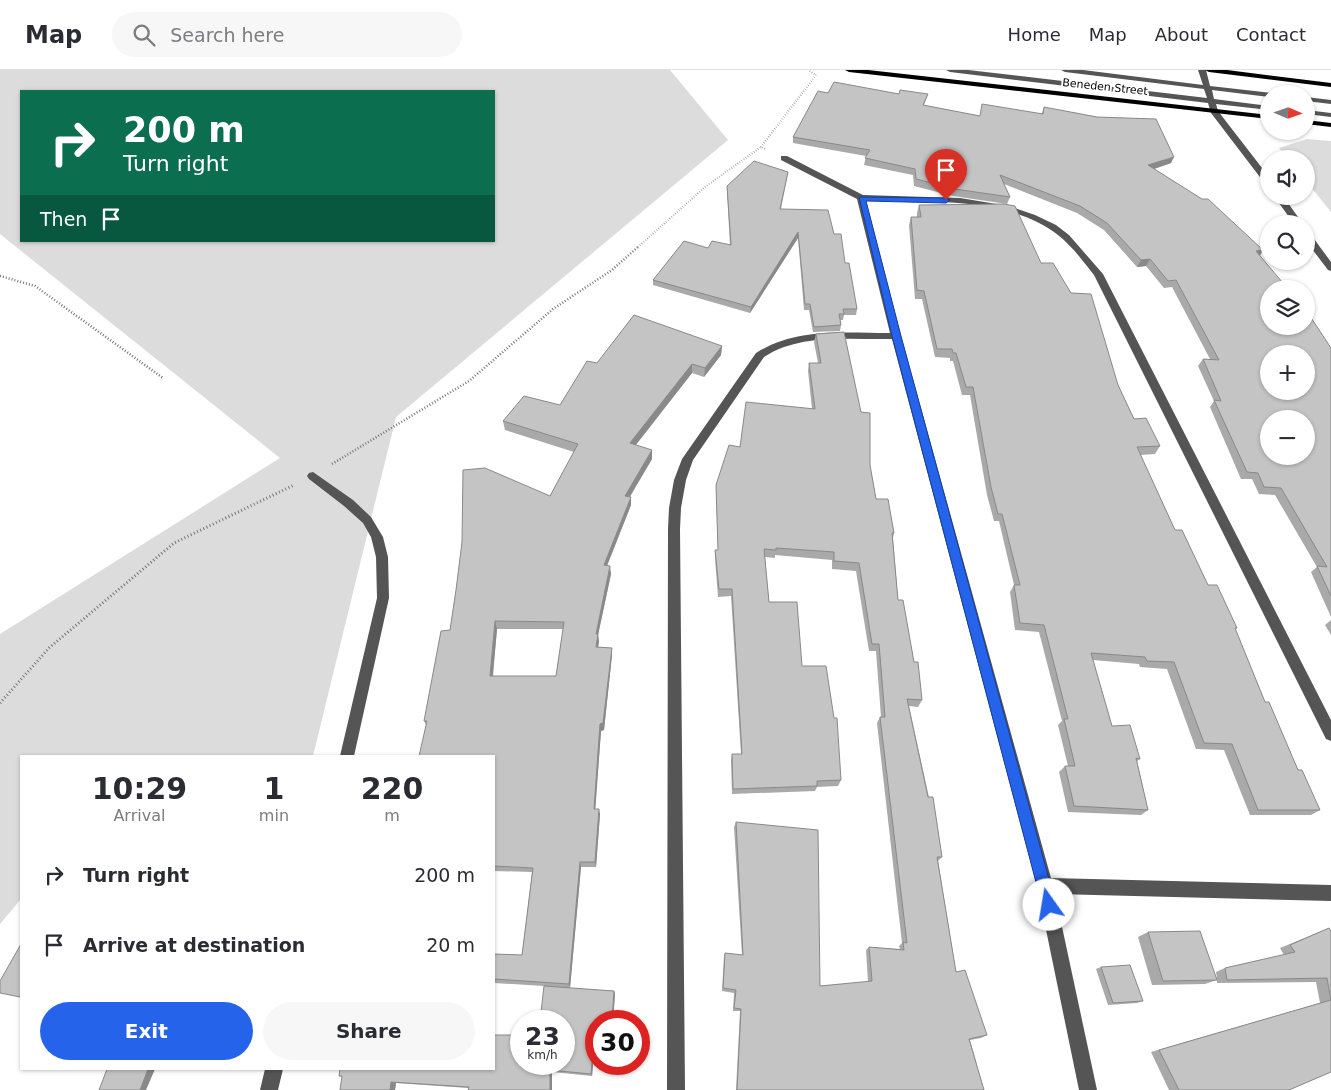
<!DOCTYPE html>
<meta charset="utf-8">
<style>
:root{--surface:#fff;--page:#f7f7f7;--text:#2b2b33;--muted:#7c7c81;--line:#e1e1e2;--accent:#2563eb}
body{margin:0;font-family:"DejaVu Sans",sans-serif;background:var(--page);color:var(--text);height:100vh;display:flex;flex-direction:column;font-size:19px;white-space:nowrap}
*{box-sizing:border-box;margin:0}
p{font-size:16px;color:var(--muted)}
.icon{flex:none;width:28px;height:28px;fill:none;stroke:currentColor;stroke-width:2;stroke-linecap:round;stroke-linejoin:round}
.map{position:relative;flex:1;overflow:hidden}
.sheet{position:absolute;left:20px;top:685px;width:475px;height:315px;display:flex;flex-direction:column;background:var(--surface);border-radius:0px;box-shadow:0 1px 4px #0004}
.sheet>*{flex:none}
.guide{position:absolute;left:20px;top:20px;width:475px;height:152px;border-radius:0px;box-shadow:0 1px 4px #0004;background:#0b6e4f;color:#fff;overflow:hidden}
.needle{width:32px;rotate:92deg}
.fabs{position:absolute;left:1260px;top:15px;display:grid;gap:10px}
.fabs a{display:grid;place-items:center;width:55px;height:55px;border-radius:50%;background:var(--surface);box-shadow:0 1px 4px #0004;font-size:25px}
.speed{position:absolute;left:510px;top:940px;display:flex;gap:10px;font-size:25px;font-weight:700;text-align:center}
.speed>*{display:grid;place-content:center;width:65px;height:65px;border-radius:50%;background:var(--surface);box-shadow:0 1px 4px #0004;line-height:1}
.speed small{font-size:12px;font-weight:400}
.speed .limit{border:8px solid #d22;background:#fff;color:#111}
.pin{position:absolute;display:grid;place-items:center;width:42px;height:42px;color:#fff;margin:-51px -21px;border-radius:50% 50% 50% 0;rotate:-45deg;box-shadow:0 0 5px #0007}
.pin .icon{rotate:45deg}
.me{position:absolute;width:55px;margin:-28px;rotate:347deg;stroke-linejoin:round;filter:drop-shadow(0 0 4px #0008)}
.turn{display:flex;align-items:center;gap:18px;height:105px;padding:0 20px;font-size:22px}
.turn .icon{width:65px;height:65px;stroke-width:2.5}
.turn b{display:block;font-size:35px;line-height:42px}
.then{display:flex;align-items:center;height:48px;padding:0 20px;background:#0003;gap:10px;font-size:19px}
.eta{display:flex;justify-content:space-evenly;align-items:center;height:85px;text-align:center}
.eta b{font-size:30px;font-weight:700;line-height:35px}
.action{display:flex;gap:10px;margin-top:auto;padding:10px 20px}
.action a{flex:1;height:58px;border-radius:30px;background:var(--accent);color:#fff;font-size:20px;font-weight:700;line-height:58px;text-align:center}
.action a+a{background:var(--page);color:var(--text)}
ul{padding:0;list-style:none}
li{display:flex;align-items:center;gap:15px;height:70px;padding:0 20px}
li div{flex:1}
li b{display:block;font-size:19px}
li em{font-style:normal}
header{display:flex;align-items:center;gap:30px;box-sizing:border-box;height:70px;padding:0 25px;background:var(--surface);border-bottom:1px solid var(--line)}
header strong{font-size:24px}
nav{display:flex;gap:28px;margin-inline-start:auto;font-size:18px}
.search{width:350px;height:45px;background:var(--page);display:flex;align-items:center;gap:12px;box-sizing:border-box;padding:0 18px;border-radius:28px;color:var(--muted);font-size:19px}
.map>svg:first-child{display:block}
</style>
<header>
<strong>Map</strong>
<div class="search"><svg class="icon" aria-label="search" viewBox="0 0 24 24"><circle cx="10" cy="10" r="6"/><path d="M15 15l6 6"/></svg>Search here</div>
<nav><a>Home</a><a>Map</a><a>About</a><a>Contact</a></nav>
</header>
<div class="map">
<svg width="1331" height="1020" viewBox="0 0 1331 1020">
<rect width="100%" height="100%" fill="#fff"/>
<!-- green -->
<path fill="#dcdcdc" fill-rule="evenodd" d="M0,0H670L728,70L396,347L313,686H21V829L0,854V564L280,388L0,164ZM21,21H494V171H21Z
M1307,69L1331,71V142L1306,111V89H1288L1279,78Z"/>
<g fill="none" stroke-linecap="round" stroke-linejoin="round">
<!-- path-far2 -->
<path stroke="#777" stroke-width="2" stroke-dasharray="0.5 2" stroke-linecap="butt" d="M761,77L816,5L808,0
M638,177L705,117L761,77L766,79"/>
<!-- path-far1 -->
<path stroke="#777" stroke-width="2.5" stroke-dasharray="1 2" stroke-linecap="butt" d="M0,206L35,216L163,308
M332,394L469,311L553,239L612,200L639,176"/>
<!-- path -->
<path stroke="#777" stroke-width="3" stroke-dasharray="1 2.5" stroke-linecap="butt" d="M0,633L49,578L174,473L294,415"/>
<!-- minor -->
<path fill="#555" fill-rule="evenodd" d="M946,0H968L1207,28L1204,19L1065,2L1061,0H1083L1203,15L1198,0H1206L1210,16L1272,23L1269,24V27L1212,20L1214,29L1269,36V40L1216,34L1218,41L1269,107V115H1266L1211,43L1208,33L950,2Z
M1306,27L1331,30V34L1306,31Z
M1306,40L1331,43V47L1306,44Z
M781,86H787L863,125L960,128L1009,136L1035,145L1056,155L1069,165L1103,204L1331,650V671L1326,669L1094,205C1083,191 1072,176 1058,165C1008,126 926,132 866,131L901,266L1051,808L1331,815V831L1055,824L1097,1020H1079L1037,816L892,269C849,270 801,263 764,287L693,390L686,410L681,438L680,459L685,1020H667L668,459L669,438L674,410L682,389L756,283C796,257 846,263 890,263L857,129L781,90Z
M1274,126H1283L1303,154H1294Z
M1306,161L1309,162L1331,192V201L1328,200L1306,171Z
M313,402L353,430L371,447L383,467L388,487L389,528L354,686H340L377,528L376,487L371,467L363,453L344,436L309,409L307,406L309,403Z
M265,999H283L278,1020H260Z"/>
<!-- major -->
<path fill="#000" fill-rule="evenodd" d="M845,0H868L1269,45V49L849,2Z
M1205,0H1227L1331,13V17L1209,2Z
M1306,50L1331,53V57L1306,54Z"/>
</g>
<!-- wall -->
<path fill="#a9a9a9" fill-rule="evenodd" d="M828,23L928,24L924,35L979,46L1042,43L1044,37L1171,93L1154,99L1263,180L1260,186L1331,278V547L1311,502L1317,497L1275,425L1259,424L1252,409H1241L1210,337L1214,331L1198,296L1203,289H1210L1172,217L1164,218L1146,196L1137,197L1104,160L1077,143L1004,114L1010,127L1007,134L953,126L914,116L913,105L864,95L866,86L793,73V67Z
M788,102L781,139L834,164L845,193L857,239L856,245H844L843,250H840L841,255L840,261L813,262L809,240H804L798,168L750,243L653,215V210L708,178L730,175L727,122V116Z
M919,135L1041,193L1118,315L1134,349L1160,376L1155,384L1140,385L1175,460L1208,515L1237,558L1235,559L1265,632L1298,700L1320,740L1311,745H1250L1224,680L1196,679L1167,599L1140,597L1139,594L1093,590L1112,656L1140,689L1137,691L1148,740L1141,745L1068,742L1059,702L1065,696H1068L1058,655L1062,651L1039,562L1015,560L1010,522L1014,515L999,451H994L987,425L970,325H962L953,291H950V288L935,287L922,229H915L909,155L911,147H917V143Z
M816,264L870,395L876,429L894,463L893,468L898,530L914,592L922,630L918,637L909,636L942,787L938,791L956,902L987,965L981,968L970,970L984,1020H736L740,941H733L734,923L722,921L724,886L725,883L742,885L734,757L736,752L820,916L868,912L866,880L869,877L900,879L899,876L902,873L877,653L880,647H881L876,581H869L856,501L832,499V490L775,485V488L765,487L769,532L802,596L841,710L838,716L817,717L815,721L732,724L731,690L732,684H741L731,526L718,527L715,488V480H718L716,423V415L740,377L812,339L808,301L809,293H818L814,272Z
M722,276L721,285L704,307L692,303L636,375L652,389L630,427H631V435L607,496L611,504L598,565L599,571L598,577L612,578V585L604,660L601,661L595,739L600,744L596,797H581L570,918L614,921L615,924L613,951H596V973H595L592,1006L552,1002L468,1018L396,1013L395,1020H340L342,1007L339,1006L564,994L544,916L494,913V884L522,885L532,802L494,801V686H420L426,655L424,651L450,560L456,520L550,426L574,382L505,360L503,351L560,335L597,293ZM497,559H563L556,606H493Z
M1331,550V565L1325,555Z
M1329,858L1331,861V1002L1289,1020H1169L1151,982L1320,933L1316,912L1217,913V910L1205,914L1152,915L1138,867L1148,862L1217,908L1216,902L1225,898L1284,885L1280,878Z
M1101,897L1143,931L1137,933L1108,935L1096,899Z"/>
<!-- shaded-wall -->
<path fill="#898989" d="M1174,87L1171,93L1145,102L1148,95Z
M798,162V168L750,243L751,237Z
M1263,180L1259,187L1256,181Z
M1150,189L1146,196L1137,197L1141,190Z
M722,276L721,285L704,307L705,298Z
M692,294V303L630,382V373Z
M652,380V389L625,434V426Z
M631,427V435L604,503V495Z
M610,496L611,504L598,565L599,571L597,584L596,564Z
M495,551L497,559L492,613L490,606Z
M612,578V585L604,660L601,661L595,744L594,739L600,654Z
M599,739L600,744L596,797L595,792Z
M580,792L581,797L570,918L569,914Z
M614,921L615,924L613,951H612Z
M594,970L595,973L592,1006L591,1004Z
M148,999H155L146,1020H140Z
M550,1000L552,1002V1020H550Z
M391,1012L396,1013L395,1020H390Z"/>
<!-- building -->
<path fill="#c4c4c4" stroke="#898989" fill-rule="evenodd" d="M834,12L899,24L900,20L928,24L923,35L980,46L982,34L1043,44L1044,37L1097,47L1156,49L1174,87L1148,95L1202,129H1208L1263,180L1256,181L1288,219H1269V256H1306V240L1331,278V526L1317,496L1327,497L1281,418L1264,417L1258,403L1247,402L1214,330L1221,331L1203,289L1219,290L1176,210L1168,211L1150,189L1141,190L1107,153L1080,136L1000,105L1010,127L955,119L916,109L915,99L865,88L870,80L793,67L818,21L828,23ZM1269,284H1306V321H1269ZM1269,349H1306V386H1269Z
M754,91L788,102L780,139L828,140L834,164H841L845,193H849L857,239H843L844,244H839L841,255L814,257L810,234H805L798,162L751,237L653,210L684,171L708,178L712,171L731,175L727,116Z
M1004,134L1015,136L1041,193H1053L1071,223L1091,224L1118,315L1134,349L1146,348L1160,376L1137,377L1175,460H1182L1208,515H1217L1237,558H1235L1265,632H1269L1298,700H1302L1320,740H1258L1232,674L1204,673L1174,592L1147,591L1145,587L1091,583L1112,656L1130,655L1140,689L1136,688L1148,740L1074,736L1065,696H1075L1064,649H1068L1044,555L1020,553L1014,515H1020L1002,444H998L991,417L973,317H966L956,283H953L952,279H937L924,221L917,220L911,147H921L919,135Z
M634,245L722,276L705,298L692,294L630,373L652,380L625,426L631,427L604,495L610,496L596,564H598L596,577L612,578L603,653L600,654L594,739H599L595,792H580L569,914L494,909V884L522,885L533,798L494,796V686H419L427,651H424L441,561L450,560L456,520L462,472L463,400L485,398L550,426L578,374L503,351L524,326L560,335L587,291L597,293ZM495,551L564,552L556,606H490Z
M844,262L861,342L870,343V395L876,429H888L894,463H892L898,530H903L914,592H918L922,630L907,629L928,727H933L942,787H937L956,902L965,900L987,965L969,969L984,1020H737L741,939L734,938L736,920L723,918L725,883L743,885L736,752L818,760L820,916L872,911L869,877L904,880L903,872L907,873L880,647H885L879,574H872L859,493L834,491V482L776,478V480L764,479L769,532H797L802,596H826L834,648H837L841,710L817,711V716L733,719L732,684H742L732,519H719L715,480H718L716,415L729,375L740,377L746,332L815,339L809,293H821L816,264Z
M1329,858L1331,861V1002L1289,1020H1179L1159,980L1331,930L1327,908L1227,910L1225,898L1295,882L1290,875Z
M1200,861L1217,910L1163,911L1148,862Z
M21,874V924L20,927L0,923V911Z
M1130,895L1143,931L1113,933L1101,897Z
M544,916L614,921L612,951H596V971L594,970L591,1004L550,1000V1020H468L469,1017L391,1012L390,1020H340L342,1006H339L340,999H494V965H521V994H564V951H540Z
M107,999H148L140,1020H99Z"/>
<!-- route -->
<path fill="#2563eb" stroke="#184099" d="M859,127L946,128L950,130L946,133L866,131L901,266L1056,835L1054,840L1049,842L1044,840L1042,835L892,266Z"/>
<g text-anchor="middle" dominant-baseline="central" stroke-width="4" stroke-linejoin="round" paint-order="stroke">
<!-- far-street labels -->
<g font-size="11" fill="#000" stroke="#fff">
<text transform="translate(1105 17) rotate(6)">Beneden Street</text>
</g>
</g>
</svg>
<div class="fabs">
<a><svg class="needle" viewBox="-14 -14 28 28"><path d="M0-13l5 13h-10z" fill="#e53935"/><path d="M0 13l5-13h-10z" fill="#7c7c81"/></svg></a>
<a><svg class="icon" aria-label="sound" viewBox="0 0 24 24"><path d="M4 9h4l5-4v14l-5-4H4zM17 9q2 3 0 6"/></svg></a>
<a><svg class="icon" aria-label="search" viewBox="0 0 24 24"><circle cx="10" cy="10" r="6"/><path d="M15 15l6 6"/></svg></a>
<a><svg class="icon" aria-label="layers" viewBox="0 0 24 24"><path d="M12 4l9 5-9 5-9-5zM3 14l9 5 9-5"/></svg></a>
<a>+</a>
<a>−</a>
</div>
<div class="speed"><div>23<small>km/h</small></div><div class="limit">30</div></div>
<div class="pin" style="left:946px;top:130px;background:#d93025"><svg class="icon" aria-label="arrive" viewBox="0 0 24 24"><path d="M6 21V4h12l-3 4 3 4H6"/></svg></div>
<svg class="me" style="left:1049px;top:835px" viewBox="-20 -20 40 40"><circle r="19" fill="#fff"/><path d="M0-13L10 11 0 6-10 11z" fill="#2563eb"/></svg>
<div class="guide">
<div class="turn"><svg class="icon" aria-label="right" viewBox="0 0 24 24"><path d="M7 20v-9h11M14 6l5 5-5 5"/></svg><div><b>200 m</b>Turn right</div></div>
<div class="then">Then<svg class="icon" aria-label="arrive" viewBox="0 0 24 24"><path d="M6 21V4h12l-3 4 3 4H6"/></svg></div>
</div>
<section class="sheet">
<div class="eta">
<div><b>10:29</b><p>Arrival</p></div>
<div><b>1</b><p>min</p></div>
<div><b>220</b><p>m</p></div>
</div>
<ul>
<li><svg class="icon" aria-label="right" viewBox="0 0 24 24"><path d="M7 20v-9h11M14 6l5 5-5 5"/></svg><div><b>Turn right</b></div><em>200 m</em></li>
<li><svg class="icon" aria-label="arrive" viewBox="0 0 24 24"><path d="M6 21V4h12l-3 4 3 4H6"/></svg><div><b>Arrive at destination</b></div><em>20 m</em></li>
</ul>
<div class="action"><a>Exit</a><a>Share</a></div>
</section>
</div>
